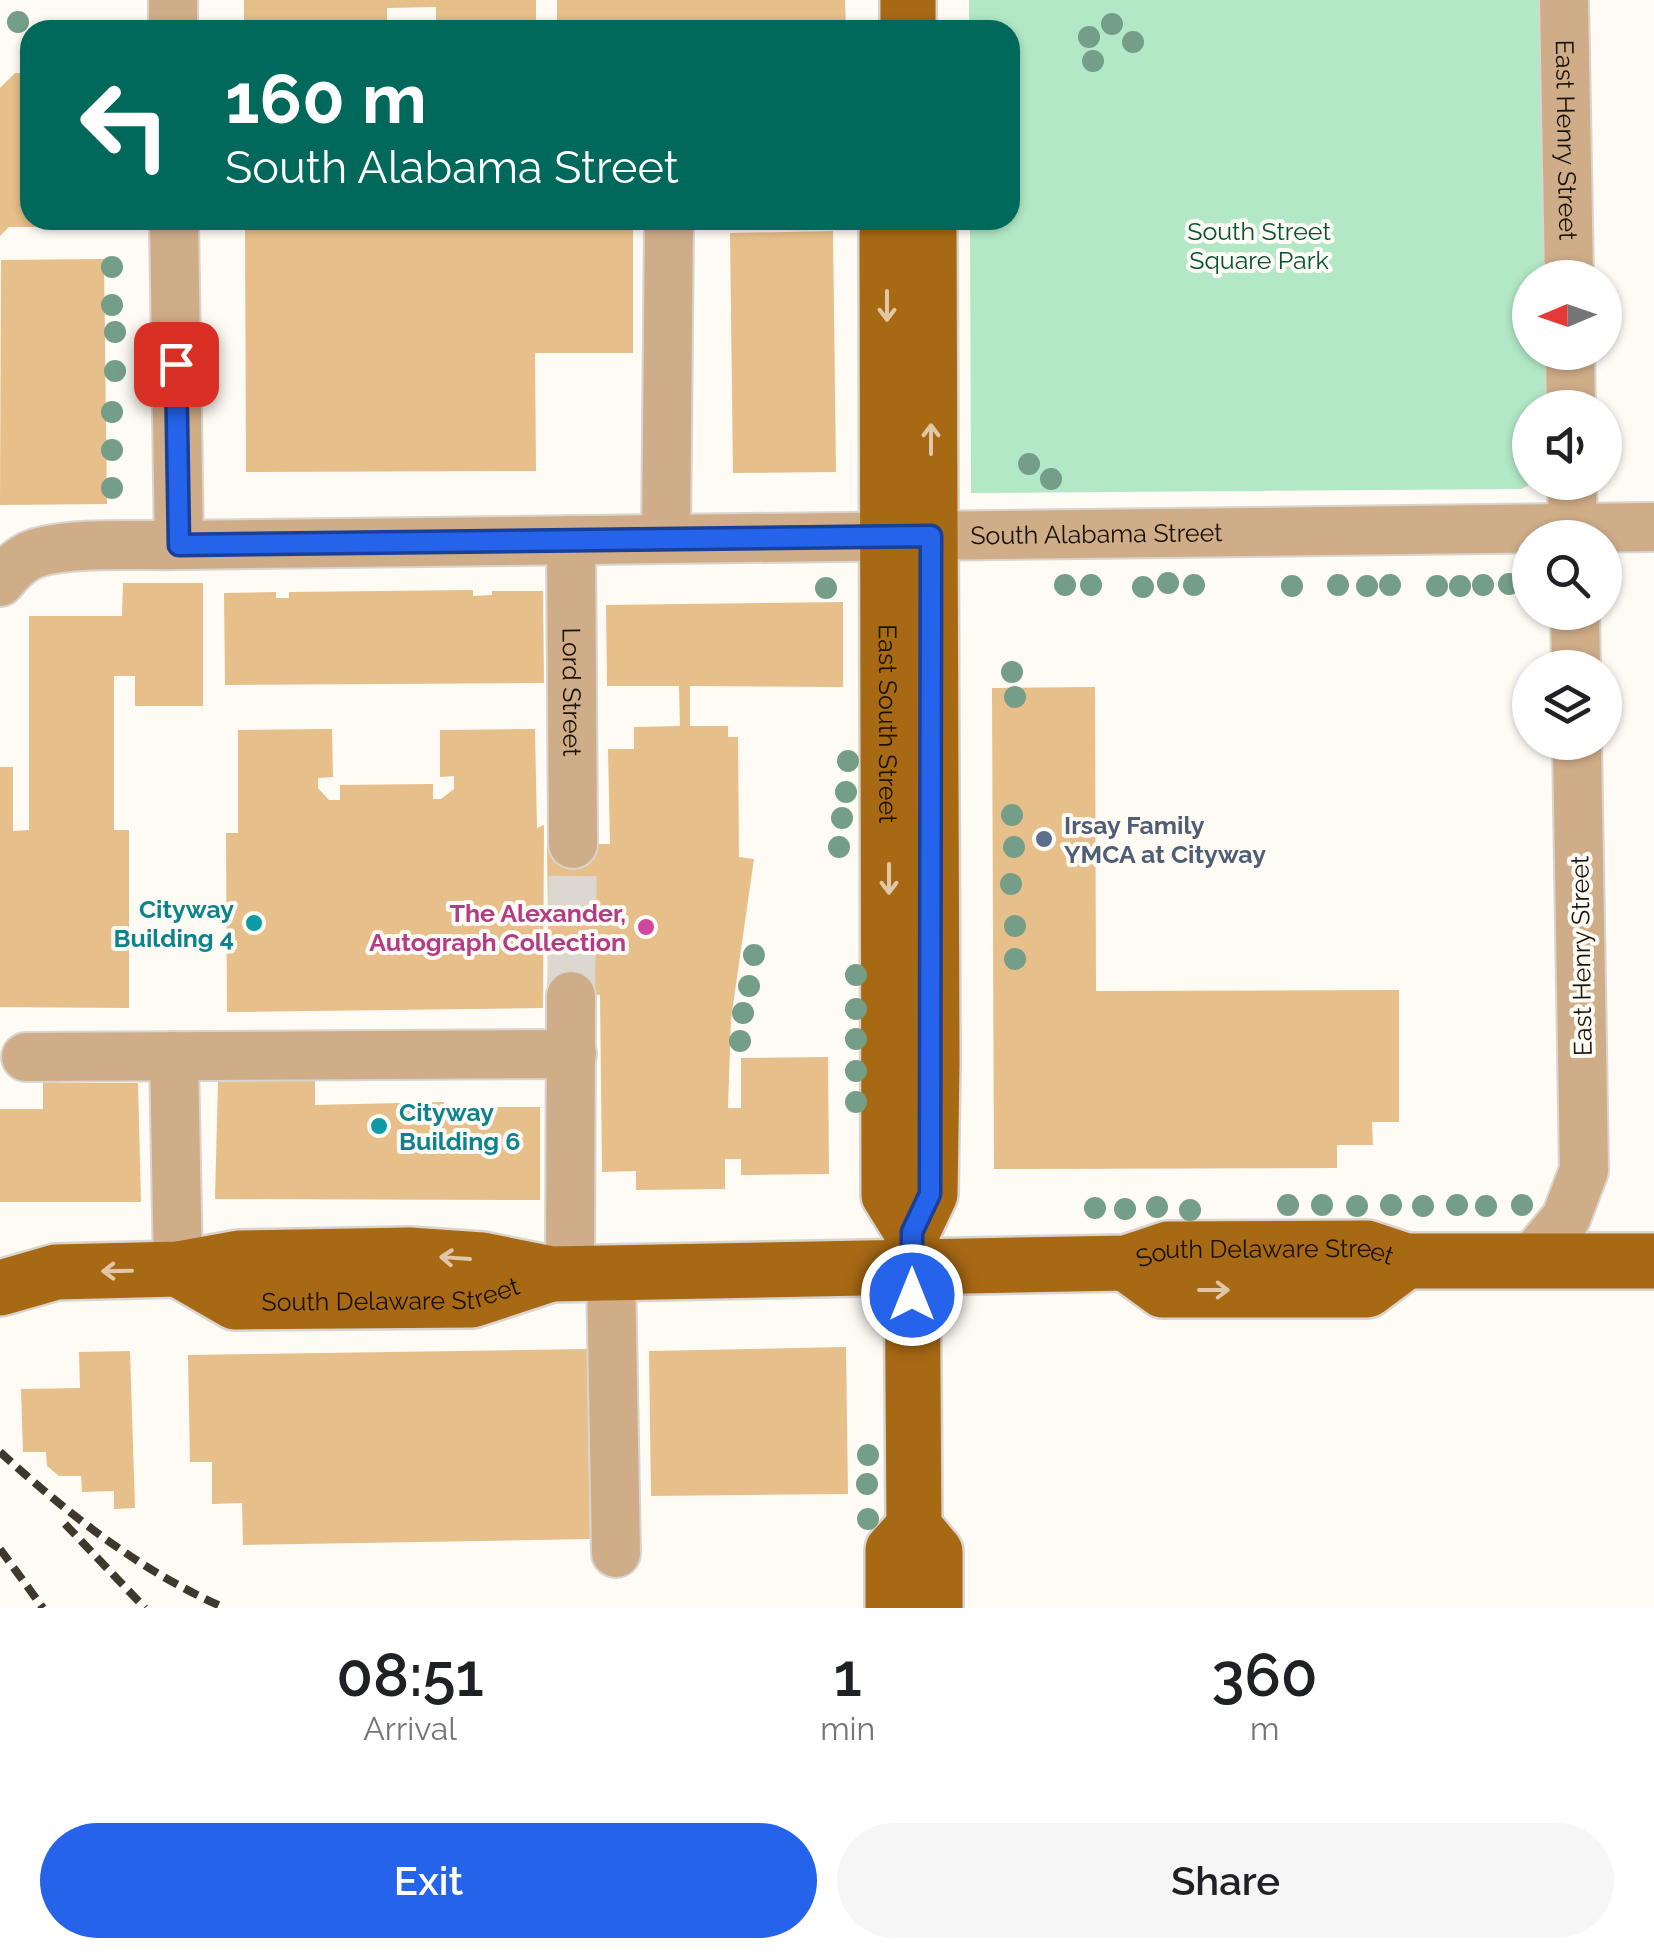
<!DOCTYPE html>
<style>
:root{--surface:#fff;--page:#f6f6f6;--text:#202124;--muted:#757577;--accent:#2563eb}
body{margin:0;font-family:Raleway,sans-serif;background:var(--page);color:var(--text);height:100vh;display:flex;flex-direction:column;font-size:38px;white-space:nowrap}
*{box-sizing:border-box;margin:0}
p{font-size:32px;color:var(--muted)}
.icon{flex:none;width:55px;height:55px;fill:none;stroke:currentColor;stroke-width:2;stroke-linecap:round;stroke-linejoin:round}
.map{position:relative;height:1608px;overflow:hidden}
.sheet{display:flex;flex-direction:column;background:var(--surface);flex:1}
.sheet>*{flex:none}
.guide{position:absolute;left:20px;top:20px;width:1000px;height:210px;border-radius:30px;box-shadow:0 2px 8px #0004;background:#00695c;color:#fff;overflow:hidden}
.needle{width:65px;rotate:268deg}
.controls{position:absolute;left:1512px;top:260px;display:grid;gap:20px}
.controls a{display:grid;place-items:center;width:110px;height:110px;border-radius:50%;background:var(--surface);box-shadow:0 2px 8px #0004;font-size:50px}
.pin{position:absolute;display:grid;place-items:center;width:85px;height:85px;color:#fff;margin:-42px;border-radius:20px;box-shadow:0 5px 15px #0006}
.me{position:absolute;width:110px;margin:-55px;rotate:0deg;stroke-linejoin:round;filter:drop-shadow(0 0 8px #0008)}
.turn{display:flex;align-items:center;gap:35px;height:210px;padding:0 40px;font-size:45px}
.turn .icon{width:130px;height:130px;stroke-width:2.5}
.turn b{display:block;font-size:70px;line-height:85px}
.eta{display:flex;justify-content:space-evenly;align-items:center;height:170px;text-align:center}
.eta b{font-size:60px;font-weight:600;line-height:70px}
.primary-button{display:flex;gap:20px;margin-top:auto;padding:20px 40px}
.primary-button a{flex:1;height:115px;border-radius:60px;background:var(--accent);color:#fff;font-size:40px;font-weight:600;line-height:115px;text-align:center}
.primary-button a+a{background:var(--page);color:var(--text)}
.map>svg:first-child{display:block}
</style>
<div class="map">
<svg width="1654" height="1608" viewBox="0 0 1654 1608">
<rect width="100%" height="100%" fill="#fefaf4"/>
<!-- green -->
<path fill="#b2e8c6" d="M969,0H1544L1546,277L1530,278V352L1547,353V407L1530,408V482L1533,483L1521,489L971,493L970,220H1010V30H969Z"/>
<!-- building -->
<path fill="#e6bf8a" d="M244,0H536V30H436V7L387,8V30H244Z
M557,0H845L846,30H557Z
M15,73H30V220H103V227H9L0,236V88Z
M245,220H633V353H535L536,471L246,472Z
M833,231L836,472L733,473L730,233Z
M104,259L107,504L0,505L1,260Z
M123,583H203V706H135V676H114V830H129V1008L0,1007V767H13V831L29,830V616H122Z
M473,590V596L492,595V591H543L544,683L225,685L224,593L276,592V598H289V592Z
M843,602V687L690,686V726H728V737H738L739,857L754,859L731,1019L728,1108H741V1058L828,1057L829,1174L741,1175V1159H725V1189L636,1190V1171L602,1172L600,995L549,996L547,844H610L608,749H634V727L680,726L679,686H607L606,605Z
M1095,687L1096,991L1399,990V1122H1372L1373,1145H1337V1168L994,1169L992,688Z
M332,729L333,777L318,778V788L329,800H340V785L433,784V799H441L454,789V776L440,777V730L535,729L537,828L544,825L543,1008L227,1012L226,833H238V730Z
M315,1076V1105L444,1102V1107H540V1200L215,1199L218,1081H300V1077Z
M43,1079H58V1083H138L141,1202H0V1109H43Z
M846,1347L848,1494L651,1496L649,1351Z
M587,1349L590,1539L243,1545L242,1503L212,1504V1462H190L188,1355Z
M130,1351L135,1508L114,1509V1491L82,1492L81,1476H59L47,1466L46,1452H23L21,1389L80,1388L79,1352Z"/>
<g fill="none" stroke-linecap="round" stroke-linejoin="round">
<!-- minor-tunnel -->
<path stroke="#dcd7d0" stroke-width="48" stroke-dasharray="48 24" stroke-linecap="butt" d="M571,996L573,844"/>
<defs>
<g id="minor">
<path d="M173,0V30"/>
<path id="s1" d="M1564,0L1569,278"/>
<path d="M174,220L179,545"/>
<path d="M1570,352L1571,408"/>
<path d="M1572,482L1573,538"/>
<path d="M666,539L669,220"/>
<path id="s2" d="M571,540L573,844"/>
<path id="s3" d="M0,582C8,572 17,562 29,556C60,541 142,546 179,545L1654,527"/>
<path d="M1575,612L1576,668"/>
<path d="M174,1056L178,1269"/>
<path d="M26,1057L572,1054"/>
<path d="M1529,1262L1566,1218L1584,1170L1577,742"/>
<path d="M611,1273L616,1553"/>
<path d="M570,1274L571,996"/>
</g>
<g id="major">
<path d="M908,0V30"/>
<path id="s4" d="M908,220L887,234L889,1195L912,1232"/>
<path d="M911,220L929,230L932,1064L930,1194L912,1232L914,1527L935,1552V1608"/>
<path d="M1126,1263L1163,1290H1367L1406,1261"/>
<path id="s5" d="M178,1269L235,1302L472,1300L548,1275"/>
<path id="s6" d="M0,1288L56,1272L178,1269L239,1258L409,1255L482,1260L551,1274L1126,1263L1168,1249L1367,1248L1406,1261H1654"/>
<path d="M893,1608V1550L914,1527"/>
</g>
</defs>
<!-- minor casing -->
<use href="#minor" stroke="#d9d5ce" stroke-width="52"/>
<!-- major casing -->
<use href="#major" stroke="#d9d5ce" stroke-width="60"/>
<!-- minor -->
<use href="#minor" stroke="#d0ad89" stroke-width="48"/>
<!-- major -->
<use href="#major" stroke="#a86914" stroke-width="55"/>
<!-- rail -->
<path stroke="#3e382d" stroke-width="8" stroke-dasharray="15 8" stroke-linecap="butt" d="M0,1452C68,1514 140,1571 225,1608
M65,1524L145,1608
M0,1549L43,1608"/>
</g>
<!-- trees -->
<g fill="#759e89">
<circle cx="18" cy="22" r="11"/>
<circle cx="1112" cy="24" r="11"/>
<circle cx="1089" cy="37" r="11"/>
<circle cx="1133" cy="42" r="11"/>
<circle cx="1093" cy="61" r="11"/>
<circle cx="112" cy="267" r="11"/>
<circle cx="112" cy="305" r="11"/>
<circle cx="115" cy="332" r="11"/>
<circle cx="115" cy="371" r="11"/>
<circle cx="112" cy="412" r="11"/>
<circle cx="112" cy="450" r="11"/>
<circle cx="1029" cy="464" r="11"/>
<circle cx="1051" cy="479" r="11"/>
<circle cx="112" cy="488" r="11"/>
<circle cx="1168" cy="583" r="11"/>
<circle cx="1509" cy="584" r="11"/>
<circle cx="1065" cy="585" r="11"/>
<circle cx="1091" cy="585" r="11"/>
<circle cx="1194" cy="585" r="11"/>
<circle cx="1338" cy="585" r="11"/>
<circle cx="1390" cy="585" r="11"/>
<circle cx="1483" cy="585" r="11"/>
<circle cx="1292" cy="586" r="11"/>
<circle cx="1367" cy="586" r="11"/>
<circle cx="1437" cy="586" r="11"/>
<circle cx="1460" cy="586" r="11"/>
<circle cx="1143" cy="587" r="11"/>
<circle cx="826" cy="588" r="11"/>
<circle cx="1012" cy="672" r="11"/>
<circle cx="1015" cy="697" r="11"/>
<circle cx="848" cy="761" r="11"/>
<circle cx="846" cy="792" r="11"/>
<circle cx="1012" cy="815" r="11"/>
<circle cx="842" cy="818" r="11"/>
<circle cx="839" cy="847" r="11"/>
<circle cx="1014" cy="847" r="11"/>
<circle cx="1011" cy="884" r="11"/>
<circle cx="1015" cy="926" r="11"/>
<circle cx="754" cy="955" r="11"/>
<circle cx="1015" cy="959" r="11"/>
<circle cx="856" cy="975" r="11"/>
<circle cx="749" cy="986" r="11"/>
<circle cx="856" cy="1009" r="11"/>
<circle cx="743" cy="1013" r="11"/>
<circle cx="856" cy="1039" r="11"/>
<circle cx="740" cy="1041" r="11"/>
<circle cx="856" cy="1071" r="11"/>
<circle cx="856" cy="1102" r="11"/>
<circle cx="1288" cy="1205" r="11"/>
<circle cx="1322" cy="1205" r="11"/>
<circle cx="1391" cy="1205" r="11"/>
<circle cx="1457" cy="1205" r="11"/>
<circle cx="1522" cy="1205" r="11"/>
<circle cx="1357" cy="1206" r="11"/>
<circle cx="1423" cy="1206" r="11"/>
<circle cx="1486" cy="1206" r="11"/>
<circle cx="1157" cy="1207" r="11"/>
<circle cx="1095" cy="1208" r="11"/>
<circle cx="1125" cy="1209" r="11"/>
<circle cx="1190" cy="1210" r="11"/>
<circle cx="868" cy="1455" r="11"/>
<circle cx="867" cy="1484" r="11"/>
<circle cx="868" cy="1519" r="11"/>
</g>
<!-- one-way arrows -->
<defs><path id="oneway-shaft" d="M-6 0H5M1.5-3L5.5 0L1.5 3" fill="none" stroke-width="1.6" stroke-linecap="round" stroke-linejoin="round" transform="scale(2.5)"/></defs>
<g stroke="#e0c7a6">
<use href="#oneway-shaft" transform="translate(887 306) rotate(90)"/>
<use href="#oneway-shaft" transform="translate(931 439) rotate(-90)"/>
<use href="#oneway-shaft" transform="translate(889 879) rotate(90)"/>
<use href="#oneway-shaft" transform="translate(455 1258) rotate(-176)"/>
<use href="#oneway-shaft" transform="translate(117 1271) rotate(179)"/>
<use href="#oneway-shaft" transform="translate(1214 1290)"/>
</g>
<g fill="none" stroke-linecap="round" stroke-linejoin="round">
<defs>
<path id="route" d="M176,364L179,545L931,536L930,1194L912,1232V1295"/>
</defs>
<!-- route casing -->
<use href="#route" stroke="#184099" stroke-width="25"/>
<!-- route -->
<use href="#route" stroke="#2563eb" stroke-width="18"/>
</g>
<!-- markers -->
<circle fill="#5c6f8a" stroke="#fefaf4" stroke-width="4" cx="1044" cy="839" r="10"/>
<g fill="#0f9aa8" stroke="#fefaf4" stroke-width="4">
<circle cx="254" cy="923" r="10"/>
<circle cx="379" cy="1126" r="10"/>
</g>
<circle fill="#d1479c" stroke="#fefaf4" stroke-width="4" cx="646" cy="927" r="10"/>
<g text-anchor="middle" dominant-baseline="central" stroke-width="8" stroke-linejoin="round" paint-order="stroke">
<!-- street labels -->
<g font-size="25" fill="#191207" stroke="#fefaf4">
<text stroke="none"><textPath href="#s1" startOffset="140">East Henry Street</textPath></text>
<text stroke="none"><textPath href="#s3" startOffset="1108">South Alabama Street</textPath></text>
<text stroke="none"><textPath href="#s2" startOffset="152">Lord Street</textPath></text>
<text stroke="none"><textPath href="#s4" startOffset="515">East South Street</textPath></text>
<text transform="translate(1581 956) rotate(-91)">East Henry Street</text>
<text stroke="none"><textPath href="#s6" startOffset="1272">South Delaware Street</textPath></text>
<text stroke="none"><textPath href="#s5" startOffset="222">South Delaware Street</textPath></text>
</g>
<!-- park labels -->
<g font-size="25" fill="#055332" stroke="#fefaf4">
<text x="1259" y="231">South Street<tspan x="1259" dy="29">Square Park</tspan></text>
</g>
<!-- service labels -->
<g font-size="25" font-weight="bold" fill="#4e5e75" stroke="#fefaf4" text-anchor="start">
<text x="1064" y="825">Irsay Family<tspan x="1064" dy="29">YMCA at Cityway</tspan></text>
</g>
<!-- culture labels -->
<g font-size="25" font-weight="bold" fill="#0d838f" stroke="#fefaf4" text-anchor="end">
<text x="234" y="909">Cityway<tspan x="234" dy="29">Building 4</tspan></text>
<text x="399" y="1112" text-anchor="start">Cityway<tspan x="399" dy="29">Building 6</tspan></text>
</g>
<!-- hotel labels -->
<g font-size="25" font-weight="bold" fill="#b23c85" stroke="#fefaf4" text-anchor="end">
<text x="626" y="913">The Alexander,<tspan x="626" dy="29">Autograph Collection</tspan></text>
</g>
</g>
</svg>
<div class="controls">
<a><svg class="needle" viewBox="-14 -14 28 28"><path d="M0-13l5 13h-10z" fill="#e53935"/><path d="M0 13l5-13h-10z" fill="#757577"/></svg></a>
<a><svg class="icon" aria-label="sound" viewBox="0 0 24 24"><path d="M4 9h4l5-4v14l-5-4H4zM17 9q2 3 0 6"/></svg></a>
<a><svg class="icon" aria-label="search" viewBox="0 0 24 24"><circle cx="10" cy="10" r="6"/><path d="M15 15l6 6"/></svg></a>
<a><svg class="icon" aria-label="layers" viewBox="0 0 24 24"><path d="M12 4l9 5-9 5-9-5zM3 14l9 5 9-5"/></svg></a>
</div>
<div class="pin" style="left:176px;top:364px;background:#d93025"><svg class="icon" aria-label="arrive" viewBox="0 0 24 24"><path d="M6 21V4h12l-3 4 3 4H6"/></svg></div>
<svg class="me" style="left:912px;top:1295px" viewBox="-20 -20 40 40"><circle r="17" fill="#2563eb" stroke="#fff" stroke-width="3"/><path d="M0-11L8 9 0 5-8 9z" fill="#fff"/></svg>
<div class="guide">
<div class="turn"><svg class="icon" aria-label="left" viewBox="0 0 24 24"><path d="M17 20v-9H6M10 6l-5 5 5 5"/></svg><div><b>160 m</b>South Alabama Street</div></div>
</div>
</div>
<section class="sheet">
<div class="eta">
<div><b>08:51</b><p>Arrival</p></div>
<div><b>1</b><p>min</p></div>
<div><b>360</b><p>m</p></div>
</div>
<div class="primary-button"><a>Exit</a><a>Share</a></div>
</section>
